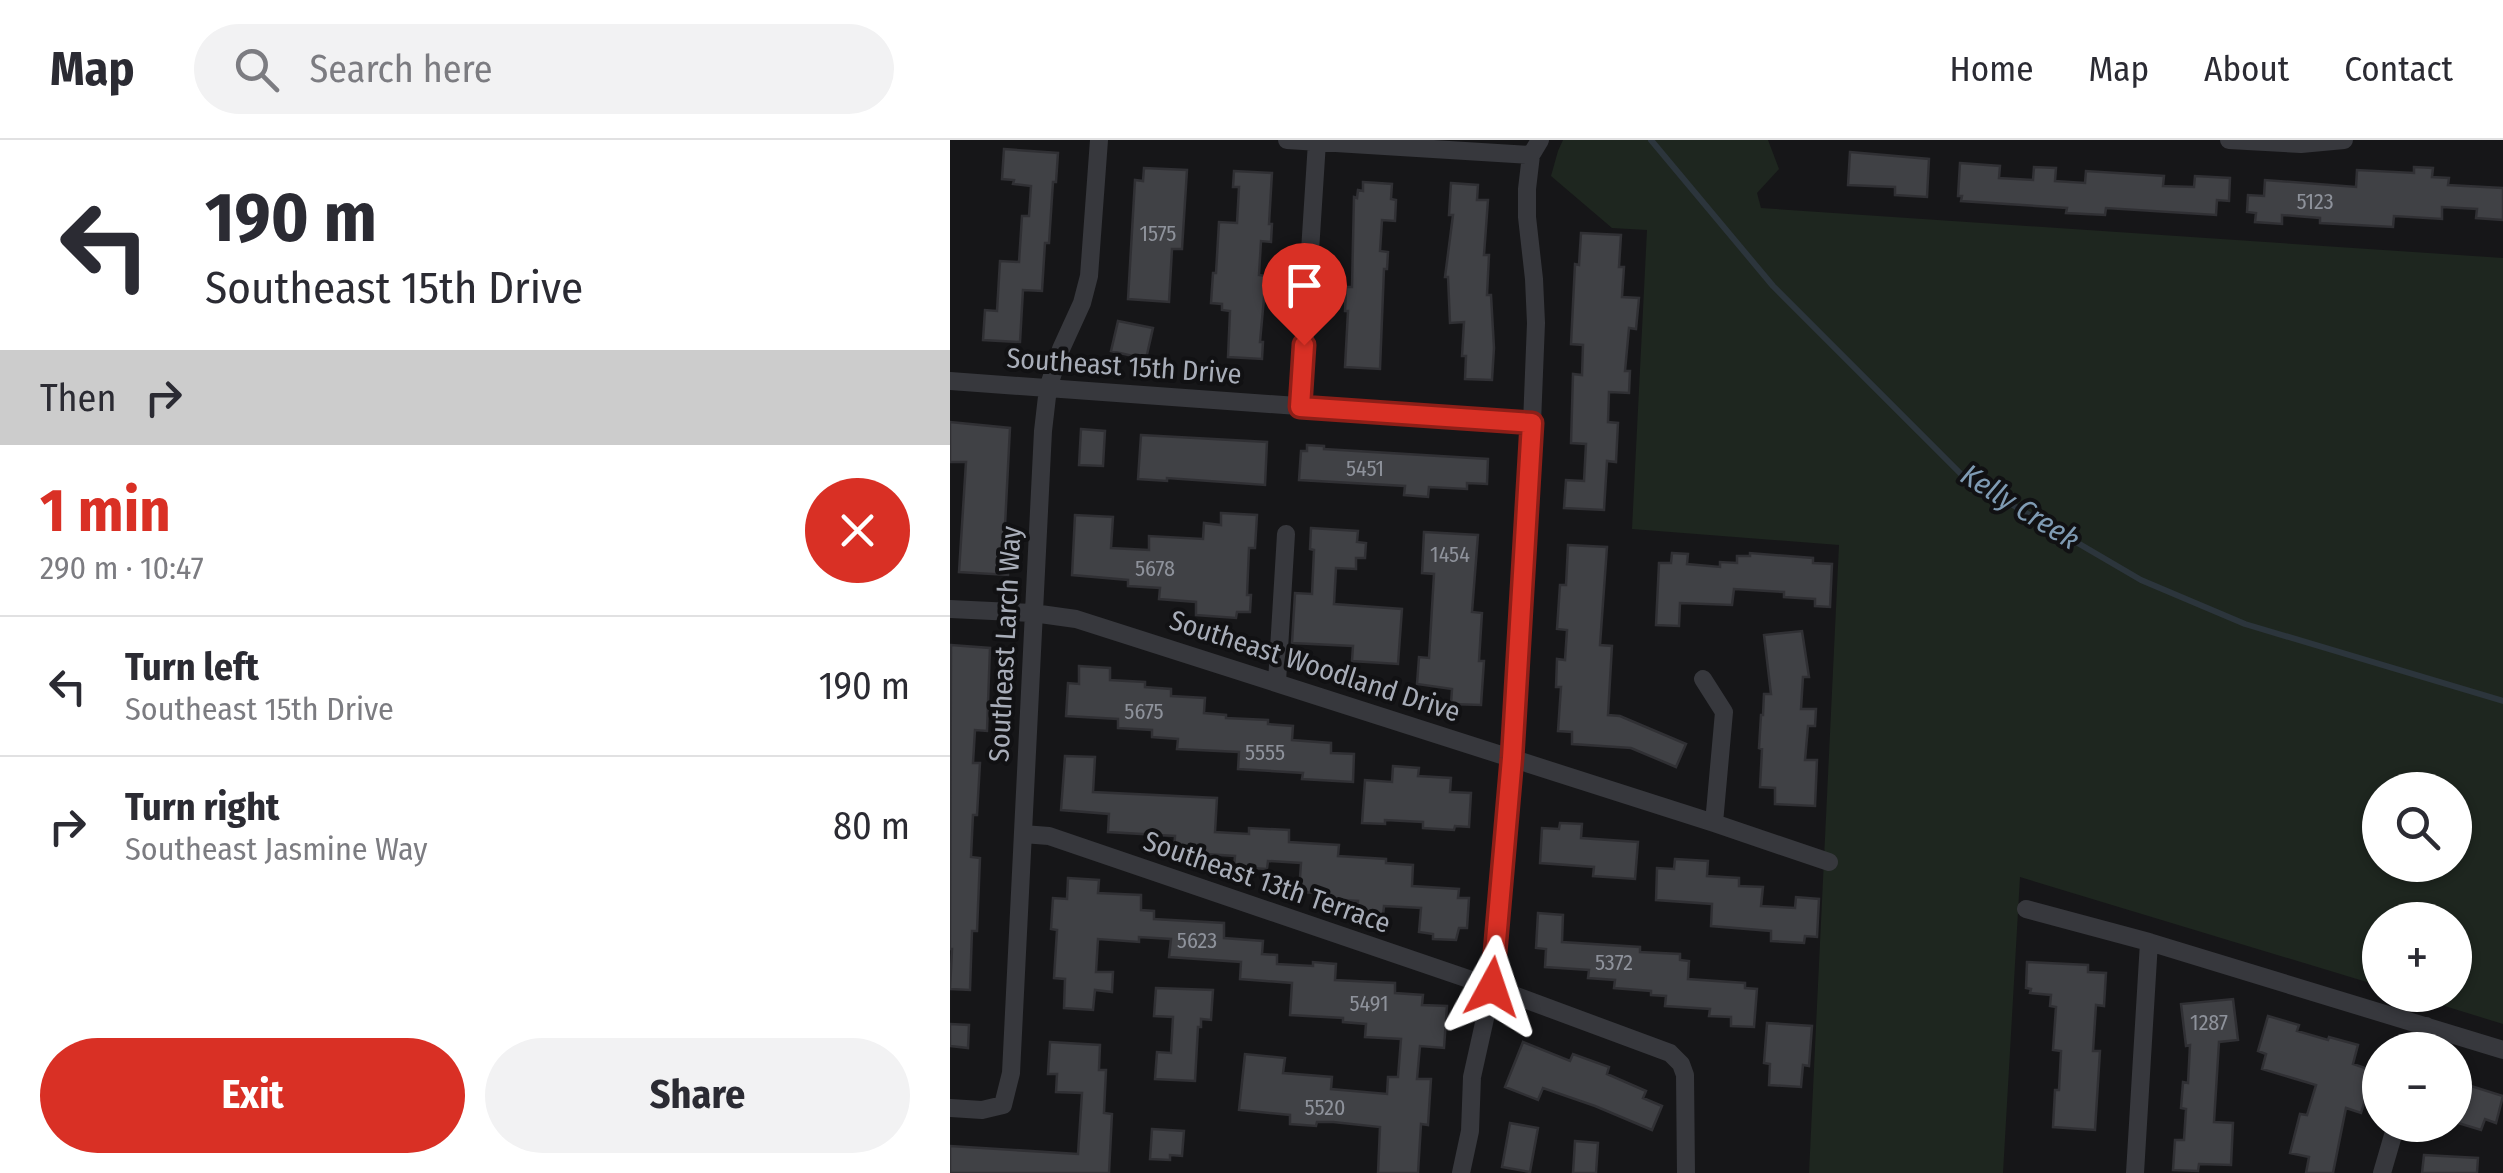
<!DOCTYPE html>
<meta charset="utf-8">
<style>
:root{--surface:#fff;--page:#f2f2f3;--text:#2b2b33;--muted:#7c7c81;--line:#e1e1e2;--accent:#d93025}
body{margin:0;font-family:"Fira Sans Condensed",sans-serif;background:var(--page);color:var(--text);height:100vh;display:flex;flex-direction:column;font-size:38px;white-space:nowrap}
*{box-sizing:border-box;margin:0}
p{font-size:32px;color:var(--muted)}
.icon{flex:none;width:55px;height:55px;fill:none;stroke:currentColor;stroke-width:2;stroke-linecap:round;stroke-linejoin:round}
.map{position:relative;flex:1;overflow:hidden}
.side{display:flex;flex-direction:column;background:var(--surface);width:950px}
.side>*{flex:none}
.top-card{background:#fff;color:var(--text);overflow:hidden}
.tools{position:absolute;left:1412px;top:632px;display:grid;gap:20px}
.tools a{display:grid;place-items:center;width:110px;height:110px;border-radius:50%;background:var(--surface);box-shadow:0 2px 8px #0004;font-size:50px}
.pin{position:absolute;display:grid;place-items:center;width:85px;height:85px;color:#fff;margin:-102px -42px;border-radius:50% 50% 50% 0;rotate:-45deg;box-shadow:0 0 10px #0007}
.pin .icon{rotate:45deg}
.me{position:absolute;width:110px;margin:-55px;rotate:5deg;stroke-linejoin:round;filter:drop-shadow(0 0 8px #0008)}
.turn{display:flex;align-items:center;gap:35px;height:210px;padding:0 40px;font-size:45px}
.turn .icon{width:130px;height:130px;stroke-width:2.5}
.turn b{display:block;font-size:70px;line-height:85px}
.then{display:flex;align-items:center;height:95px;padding:0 40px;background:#0003;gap:20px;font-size:38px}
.round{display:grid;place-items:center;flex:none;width:105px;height:105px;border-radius:52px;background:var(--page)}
.overview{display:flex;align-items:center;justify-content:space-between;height:170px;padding:0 40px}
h1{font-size:60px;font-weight:700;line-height:75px;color:var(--accent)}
.button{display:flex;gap:20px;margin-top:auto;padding:20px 40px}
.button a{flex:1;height:115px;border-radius:60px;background:var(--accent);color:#fff;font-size:40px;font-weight:700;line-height:115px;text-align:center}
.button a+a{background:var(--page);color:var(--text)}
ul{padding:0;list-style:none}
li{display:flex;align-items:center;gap:30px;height:140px;padding:0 40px;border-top:2px solid var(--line)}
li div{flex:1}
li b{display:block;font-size:38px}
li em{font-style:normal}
header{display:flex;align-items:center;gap:60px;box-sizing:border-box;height:140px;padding:0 50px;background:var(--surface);border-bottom:2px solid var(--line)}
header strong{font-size:48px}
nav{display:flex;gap:55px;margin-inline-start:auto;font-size:35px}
.search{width:700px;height:90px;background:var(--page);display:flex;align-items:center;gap:25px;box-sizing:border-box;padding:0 35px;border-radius:55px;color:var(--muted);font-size:38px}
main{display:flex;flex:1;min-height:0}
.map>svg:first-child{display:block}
</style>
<header>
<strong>Map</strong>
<div class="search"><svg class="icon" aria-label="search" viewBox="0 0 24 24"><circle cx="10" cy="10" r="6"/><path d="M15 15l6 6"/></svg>Search here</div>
<nav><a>Home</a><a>Map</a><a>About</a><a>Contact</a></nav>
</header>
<main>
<section class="side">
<div class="top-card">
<div class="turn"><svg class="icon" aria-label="left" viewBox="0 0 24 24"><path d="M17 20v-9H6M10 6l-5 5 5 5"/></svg><div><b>190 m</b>Southeast 15th Drive</div></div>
<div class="then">Then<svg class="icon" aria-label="right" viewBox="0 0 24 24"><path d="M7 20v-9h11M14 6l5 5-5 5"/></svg></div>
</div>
<div class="overview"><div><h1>1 min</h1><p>290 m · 10:47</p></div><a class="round" style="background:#d93025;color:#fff"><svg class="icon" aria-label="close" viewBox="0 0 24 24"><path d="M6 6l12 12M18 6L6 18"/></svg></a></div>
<ul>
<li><svg class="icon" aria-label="left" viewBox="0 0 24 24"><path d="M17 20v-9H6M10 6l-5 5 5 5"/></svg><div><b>Turn left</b><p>Southeast 15th Drive</p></div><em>190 m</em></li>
<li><svg class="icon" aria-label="right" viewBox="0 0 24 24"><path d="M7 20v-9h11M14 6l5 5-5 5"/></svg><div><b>Turn right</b><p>Southeast Jasmine Way</p></div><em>80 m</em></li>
</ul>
<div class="button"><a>Exit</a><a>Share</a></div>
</section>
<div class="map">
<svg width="1553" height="1033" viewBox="0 0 1553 1033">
<rect width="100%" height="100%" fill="#161618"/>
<!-- green -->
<path fill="#1e261f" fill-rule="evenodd" d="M613,0H818L829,29L807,53L811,68L1553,118V884L1459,855H1505V780H1430V846L1070,737L1053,1033H859L889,405L682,389L697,90L662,88L601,36L608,11ZM1430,650H1505V725H1430Z"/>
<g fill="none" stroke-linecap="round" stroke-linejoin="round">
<!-- stream -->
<path stroke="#2c353c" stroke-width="6" d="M701,0L823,146L1013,336L1191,440L1295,484L1553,561"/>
</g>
<!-- building -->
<path fill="#404145" stroke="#303034" stroke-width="2.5" d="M54,9L108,13L106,42H103L99,103H95L92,151L73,150L70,202L33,200L35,170L47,171L50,121L69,122L72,76H79L81,46L63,44L64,40L52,39Z
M900,12L979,19L977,57L945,55V47L898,45Z
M1010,23L1050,26L1049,38L1083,40L1084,27L1106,28L1105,41L1135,43L1136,31L1214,36L1213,46L1244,47L1245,36L1280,38L1279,61L1267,60L1266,75L1156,68L1155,75L1116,73L1117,68L1011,61L1012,56H1008Z
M1464,27L1483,28L1482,37L1499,38L1498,45L1553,48V80L1526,78L1527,69L1492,67V79L1444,76L1443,87L1370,83V78L1332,75V84L1305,82L1306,73L1297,72L1298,55L1314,56L1315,40L1406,47L1407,30L1464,33Z
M194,28L237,30L232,109H222L219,162L178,159L185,40L193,41Z
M284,31L322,33L319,84H322L321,102L311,101L309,135L316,136L310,202H313L312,219L278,217L280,171L272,170V164L261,163L263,133H266L269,82L287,83L289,47H283Z
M413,42L442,44L441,59L446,60L445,81L432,80L430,111L438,112L437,129H434L430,229L395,227L398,171H395L396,147H402L404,57L407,58L408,50L413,51Z
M501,43L528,45L527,60H538L534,115H539L537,155H541L544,208L542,240L515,239L516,216H512L514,182L500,183L498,137H495L503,75H499Z
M631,93L671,95L669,127H674L672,157L689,158L686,189L679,188L675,231H680L679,253L659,252L658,282L668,283L666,322L657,321L654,370L614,368L616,340L634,341L636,304L621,303L623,234L632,235L633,205L621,204L625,124L629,125Z
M168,181L203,188L196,219L161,211Z
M0,282L60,288L54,405H60L58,435L9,432L16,322H0Z
M131,289L155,291L153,326L129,325Z
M191,295L317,302L315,345L217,338V341L188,339Z
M357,305L374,306V309L538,319L537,344L517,343V349L479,347L478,357L454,355L455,346L349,340L351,311H357Z
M271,373L307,375L305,408H299L297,455H301L300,472H287L286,478L246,475V462L209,459L210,448L178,446V440L122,435L125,375L163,377L161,408L199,410V396L253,399L254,383L271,385Z
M361,388L408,391L407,402L416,403L415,418H406V429L386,428L384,464L452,469L448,524L402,521L403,506L342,503L345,453L362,454L364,410L360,409Z
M474,392L528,395L522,472L532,473L529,521H534L531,565L501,564L502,549L467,544L469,517L479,518L484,434L472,433Z
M618,405L657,407L650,505L662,506L658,575L670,576L736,604L726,627L681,608L622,604V592L608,591L611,547H606L607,519L615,520L617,490L607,489L610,445H616Z
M722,413L738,414L737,424L770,427V422L787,423V416H800V413L863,418V423L882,424L880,467L865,466V459L834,457V452L784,449L782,465L730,463L729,486L706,485L709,423H721Z
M852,491L859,537H853L851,569H866L865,586H858L855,620H867L865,666L825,664V648L810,647L812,609L809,608L811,575H813L814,554H821L814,495Z
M1,505L40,508L37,591L25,590L23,623H30L27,675H23L21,717L30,718L27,791H22L20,850L0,849L2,809H0Z
M129,526L160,528V540L195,542V547L221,549V556L255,558L254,573L276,575V578L318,580V584L343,586L342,600L381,603V613L404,614L403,642L352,639L353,633L288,629L289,612L227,609L228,599L202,597V590L168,588V579L116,576L118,543L129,544Z
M115,616L145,617L143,652L267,658L265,692L299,694V688L339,690V702L389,705L388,716L436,719V723L463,725L462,746L509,749L508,758H519L517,788H509L506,800L483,799V794L469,792L471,768L434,766L433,776L407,775L408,761L368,759V753L349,752L351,723L318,721L317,729L284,727L285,716L224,712L225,696L158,692L159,674L111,670Z
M443,626L469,628L468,636L501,638L500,652L521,653L519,687L505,686L504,690L473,688V682L435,680V684L412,683L415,640L442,642Z
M610,683L632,684L631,698L688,702L685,739L643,736L644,727L590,723L592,688L609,689Z
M725,719L758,721L757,736L789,738V746L813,747L811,766L845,768L846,757L869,759L867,797L855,796L854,803L821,801V791L761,786L762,764L706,760L707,728L724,729Z
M118,738L149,740L148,753L191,755V770L204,771V779L274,783V798L313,801L312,814L327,815V824L363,826V822L386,824L385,840L445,843V853L473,855L472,865L497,866L494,908L470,906L467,939H481L478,985L471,984L468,1033H428L430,987L383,982H367L366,986L340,984V975L289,970L295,914L335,918L333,933L382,937L381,949L437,954L438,937H448L451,899L415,897L416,884L393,882V878L340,875L342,843L290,839L291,822L219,817L221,799L189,797V802L148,799L146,832H163L162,852L145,850L143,870L114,868L115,839L104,838L107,790L101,789L103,758L117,759Z
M588,773L613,775L612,802L690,807V812L730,814V820L739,821L738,839L795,843V848L807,849L804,887L781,886V877L759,876L760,869L715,866L716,856L701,855V851L664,848L665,840L638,838L639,830L595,827L596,809L586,808Z
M1077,822L1138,825V832L1156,833L1154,866L1146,865L1143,911H1150L1145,990L1103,987L1105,950H1109L1111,911L1103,910L1106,867L1100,866L1101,855L1080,853L1081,849L1076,848Z
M206,848L263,850L261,880L251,879V887H248L245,941L205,939L207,912L221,913L223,877L204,876Z
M1283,859L1288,900L1269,902L1264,982L1283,983L1281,1025L1249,1024L1248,1031L1223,1030L1225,1000H1234L1236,969L1231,968L1233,942L1238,943L1240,905L1236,906L1231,864Z
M1318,876L1349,885L1347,891L1378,900L1379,897L1408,905L1403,924L1424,931L1411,973L1396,968L1383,1033H1356L1359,1017L1340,1013L1350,974L1357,975L1366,945L1312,929L1316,914L1308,911Z
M817,883L862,886L859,926L853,925L851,947L819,945L820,924L814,923Z
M0,884L19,885L18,908L0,906Z
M100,902L150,905L149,930H156L154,973L162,974L159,1033H0V1006L128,1014L132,953L106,952L107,934H98Z
M573,902L620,921L623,914L659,927L657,934L696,951L693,958L712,966L702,990L645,966L593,948L588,960L555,947Z
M1505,941L1553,956L1546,983L1535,979L1531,990L1505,982Z
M560,983L588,988L580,1032L552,1027Z
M202,989L234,991L232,1016L220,1015V1020L200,1019Z
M625,1001L648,1003L646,1033H623Z
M1474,1015L1528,1018L1527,1033H1472Z"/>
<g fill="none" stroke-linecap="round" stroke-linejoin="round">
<!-- street -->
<path stroke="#37383d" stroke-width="18" d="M337,0L581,15L590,0
M1279,0L1351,4L1394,0
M0,241L582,283
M350,267L367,2
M0,469L83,473L126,479L764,683L879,722
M753,539L774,572L764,683
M327,542L336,394
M73,694L99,696L542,847L720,913L731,924L735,935L736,1033
M1076,769L1199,802L1553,910
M1469,910L1476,886
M0,968L32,970L53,965L61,933L93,291L98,248L111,209L132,163L139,136L149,0
M511,1033L520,991L522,937L542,847L562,618L582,283L586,183L584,139L577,77V49L581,15
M1185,1033L1199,802
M1432,1033L1446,985"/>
</g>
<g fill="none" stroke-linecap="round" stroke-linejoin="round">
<defs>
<path id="route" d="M354,205L350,267L582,283L562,618L542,847"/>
</defs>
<!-- route casing -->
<use href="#route" stroke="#8d1f18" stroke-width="25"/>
<!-- route -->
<use href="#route" stroke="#d93025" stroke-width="18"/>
</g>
<g text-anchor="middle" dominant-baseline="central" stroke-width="8" stroke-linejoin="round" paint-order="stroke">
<!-- number labels -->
<g font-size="22" fill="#8e929b">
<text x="1365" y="61">5123</text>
<text x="208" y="93">1575</text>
<text x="415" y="328">5451</text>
<text x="500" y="414">1454</text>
<text x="205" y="428">5678</text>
<text x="194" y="571">5675</text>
<text x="315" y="612">5555</text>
<text x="247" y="800">5623</text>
<text x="664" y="822">5372</text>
<text x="419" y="863">5491</text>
<text x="1259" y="882">1287</text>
<text x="375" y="967">5520</text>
</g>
<!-- street labels -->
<g font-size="28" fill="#a8adb8" stroke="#111113">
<text transform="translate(174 226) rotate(4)">Southeast 15th Drive</text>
<text transform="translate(55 504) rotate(-87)">Southeast Larch Way</text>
<text transform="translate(365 526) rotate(18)">Southeast Woodland Drive</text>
<text transform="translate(317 742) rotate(19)">Southeast 13th Terrace</text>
</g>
<!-- water labels -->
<g font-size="30" font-style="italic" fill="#7f9bb3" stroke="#111113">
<text transform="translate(1070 367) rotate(32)">Kelly Creek</text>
</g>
</g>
</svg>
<div class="tools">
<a><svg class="icon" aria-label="search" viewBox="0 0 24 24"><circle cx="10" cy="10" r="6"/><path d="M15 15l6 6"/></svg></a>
<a>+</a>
<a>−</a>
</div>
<div class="pin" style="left:354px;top:205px;background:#d93025"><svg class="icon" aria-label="arrive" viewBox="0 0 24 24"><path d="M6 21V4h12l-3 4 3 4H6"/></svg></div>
<svg class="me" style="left:542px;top:847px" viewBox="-20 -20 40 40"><path d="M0-17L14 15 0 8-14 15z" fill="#d93025" stroke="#fff" stroke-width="4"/></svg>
</div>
</main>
